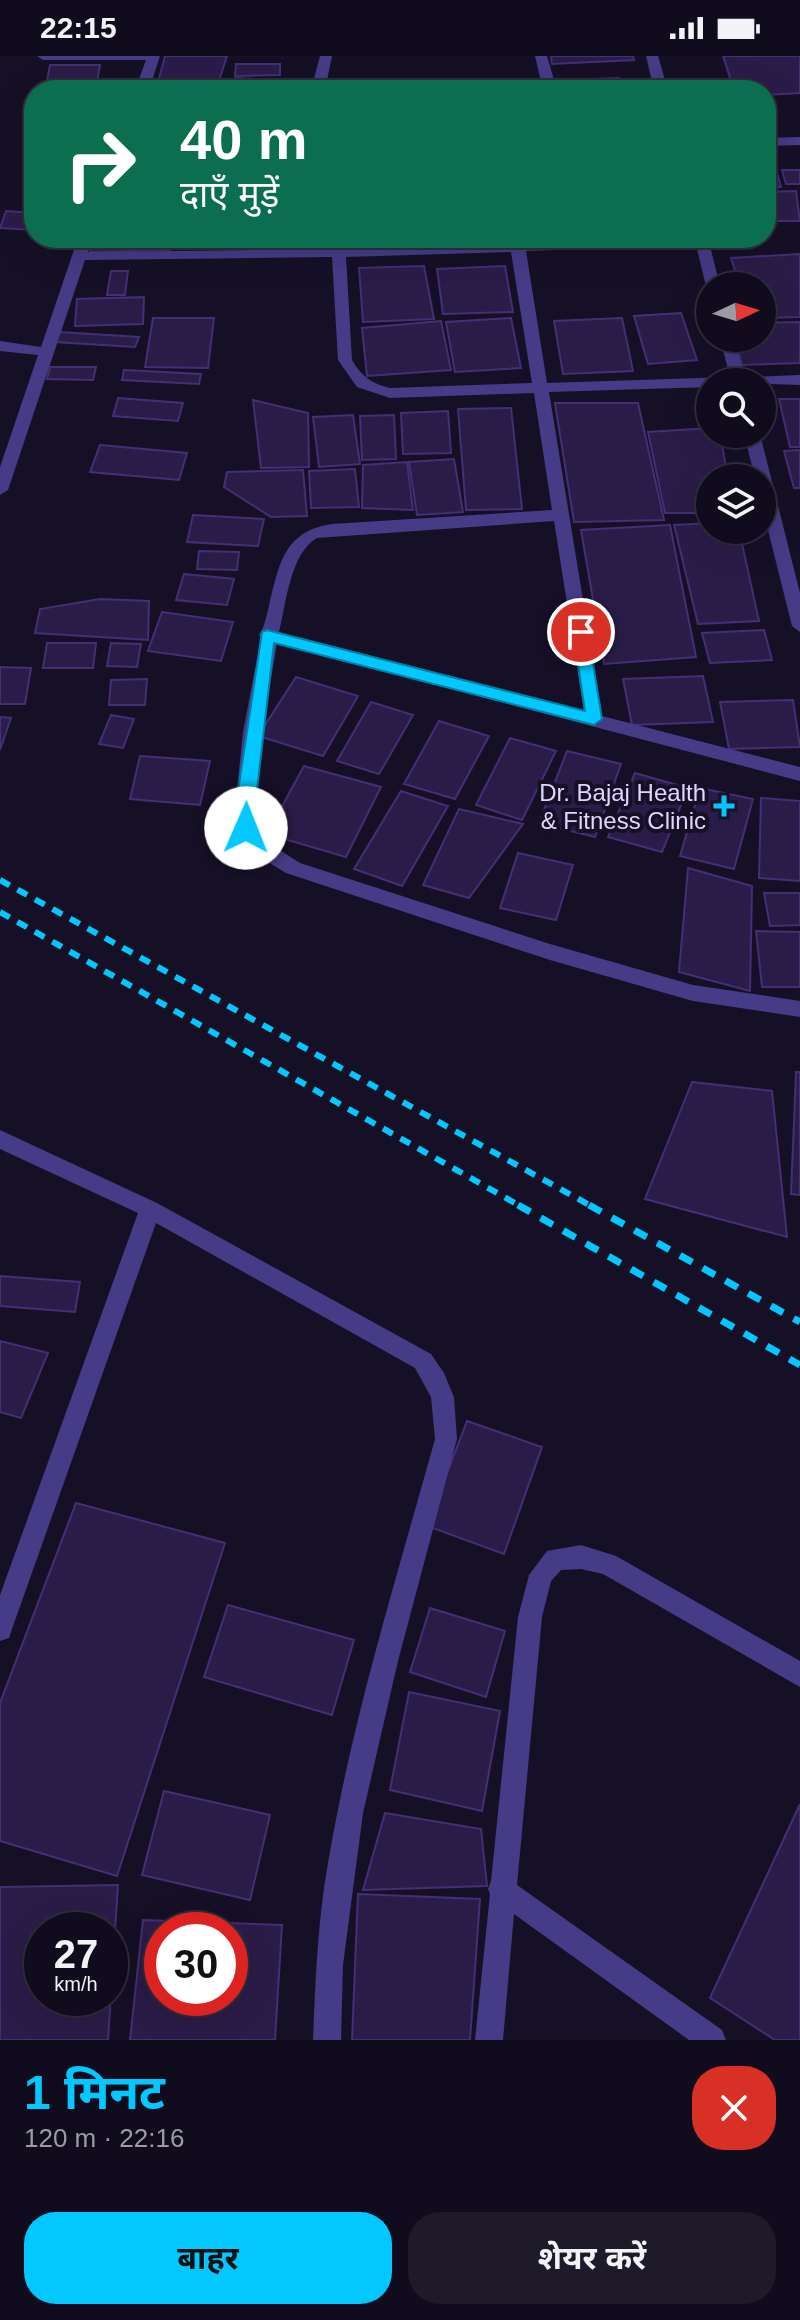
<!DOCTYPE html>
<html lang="hi">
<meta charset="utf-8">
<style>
:root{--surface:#100c1d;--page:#1e1a2a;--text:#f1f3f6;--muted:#9c9ba4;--line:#302c3b;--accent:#02c8ff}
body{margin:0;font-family:Arial,"Noto Sans Devanagari",sans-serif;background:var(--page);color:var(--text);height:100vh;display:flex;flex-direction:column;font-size:30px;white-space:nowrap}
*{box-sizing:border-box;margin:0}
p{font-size:26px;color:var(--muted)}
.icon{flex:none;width:44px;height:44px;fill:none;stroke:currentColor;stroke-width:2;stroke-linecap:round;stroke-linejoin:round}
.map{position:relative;height:1984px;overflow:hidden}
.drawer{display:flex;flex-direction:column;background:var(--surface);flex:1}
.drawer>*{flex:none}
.top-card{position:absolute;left:24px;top:24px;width:752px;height:168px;border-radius:32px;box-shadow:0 8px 32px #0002,0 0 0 2px var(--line);background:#0b6e4f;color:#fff;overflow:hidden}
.needle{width:52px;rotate:86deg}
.controls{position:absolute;left:696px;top:216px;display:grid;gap:16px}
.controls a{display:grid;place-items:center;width:80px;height:80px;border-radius:50%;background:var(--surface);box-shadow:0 8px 32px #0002,0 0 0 2px var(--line);font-size:40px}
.speed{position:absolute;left:24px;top:1856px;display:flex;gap:16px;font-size:40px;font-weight:700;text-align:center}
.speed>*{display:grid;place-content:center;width:104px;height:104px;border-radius:50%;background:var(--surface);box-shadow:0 8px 32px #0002,0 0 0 2px var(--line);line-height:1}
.speed small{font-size:20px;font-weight:400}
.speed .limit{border:12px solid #d22;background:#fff;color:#111}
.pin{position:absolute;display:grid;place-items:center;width:68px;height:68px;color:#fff;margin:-34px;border:4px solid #fff;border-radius:50%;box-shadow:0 2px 8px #0007}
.me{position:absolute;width:88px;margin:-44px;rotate:1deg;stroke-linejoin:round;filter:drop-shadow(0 0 6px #0008)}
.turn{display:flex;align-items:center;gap:28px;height:168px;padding:0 24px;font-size:36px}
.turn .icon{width:104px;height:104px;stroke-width:2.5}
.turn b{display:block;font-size:56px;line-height:68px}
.round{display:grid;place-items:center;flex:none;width:84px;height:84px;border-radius:32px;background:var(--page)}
.overview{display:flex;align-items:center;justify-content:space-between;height:136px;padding:0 24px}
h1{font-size:48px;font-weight:700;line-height:60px;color:var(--accent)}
.cta{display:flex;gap:16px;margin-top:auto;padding:16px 24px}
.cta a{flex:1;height:92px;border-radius:32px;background:var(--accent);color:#111;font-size:32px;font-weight:700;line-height:92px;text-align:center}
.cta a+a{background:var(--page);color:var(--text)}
.status{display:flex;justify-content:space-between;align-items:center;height:56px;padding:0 40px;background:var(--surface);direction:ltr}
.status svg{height:22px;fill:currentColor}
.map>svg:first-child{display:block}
</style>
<div class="status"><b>22:15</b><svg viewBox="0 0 49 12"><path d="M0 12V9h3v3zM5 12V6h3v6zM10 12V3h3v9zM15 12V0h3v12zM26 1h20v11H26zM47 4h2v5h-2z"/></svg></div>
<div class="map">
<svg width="800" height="1984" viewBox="0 0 800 1984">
<rect width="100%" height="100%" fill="#161027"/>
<!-- building -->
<path fill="#2a1c48" stroke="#442e74" stroke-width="2" fill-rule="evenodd" d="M165,0H227L216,34H156Z
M551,0H633L634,4L552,8Z
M723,0H800V37L766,39V34H734Z
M236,8H280V19L235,20Z
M50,9H100L97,25H47Z
M236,22L274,24L272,34H234Z
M619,22L622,34H568L567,24Z
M766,100H772L781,131H766Z
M782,114H800V128H786Z
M796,135L800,165H766V136Z
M6,155L34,157V174L0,172Z
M94,182H171L170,194L90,196Z
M223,182H270L272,192H224Z
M276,182H300L301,191L276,192Z
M304,182H347L348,194H305Z
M348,182H387L388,189L349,191Z
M390,182H434V187L390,189Z
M800,198V261L762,262V230H740L731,202Z
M424,210L434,263L363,266L359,212Z
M505,210L513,256L443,258L437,213Z
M111,215H128L125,239H107Z
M144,241L143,268L75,270L77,243Z
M681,257L697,304L648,308L634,260Z
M153,262H214L208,312L145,311Z
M511,262L521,312L455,316L446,266Z
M622,262L633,315L563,318L554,265Z
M441,265L451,314L367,320L362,272Z
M800,266V307L742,309L735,282H762V267Z
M59,276L139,281L135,291L55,286Z
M50,311H96L93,324L47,323Z
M124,314L201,318L199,328L122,324Z
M118,342L183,347L178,365L113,360Z
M779,343H800V391H790Z
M253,344L308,357L309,411L261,412Z
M555,347H638L664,464L574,466Z
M511,352L522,453L466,454L458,353Z
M448,355L451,397L403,398L401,357Z
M353,359L360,408L319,411L313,361Z
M394,359L396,403L362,404L360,360Z
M710,372V378H720L728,422H710V457H665L648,376Z
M100,389L187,397L179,424L90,416Z
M800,394V432H794L784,395Z
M454,403L463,456L417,459L409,406Z
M407,406L413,454L362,452L363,409Z
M355,413L359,451L311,452L309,415Z
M303,414L307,460L271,461L224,431L227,416Z
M193,459L264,463L258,490L187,486Z
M710,467V474H739L759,565L698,568L674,469Z
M670,469L696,601L604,608L581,474Z
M199,495L239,496L237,514L197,513Z
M184,518L234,523L227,549L176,544Z
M100,543L149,545L148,584L35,577L40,553Z
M162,556L233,566L221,605L148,595Z
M764,574L772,604L710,607L702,577Z
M47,587H96L93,612H43Z
M111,587L141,588L137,611L107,610Z
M0,611L31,612L25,648H0Z
M703,620L713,666L632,669L623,623Z
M296,621L358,640L323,700L258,680Z
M147,623L145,649H109L111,624Z
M793,644L800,691L729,693L720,646Z
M371,646L413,659L379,718L337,705Z
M111,659L134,663L123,692L99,688Z
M0,661L11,662L0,694Z
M439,665L489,680L455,743L404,728Z
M510,682L556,695L522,764L476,749Z
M567,695L621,708L595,781L539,767Z
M140,700L210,705L200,749L130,743Z
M304,710L381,731L346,801L267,778Z
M635,717L688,732L662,796L608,781Z
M700,732L753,743L734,813L680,800Z
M401,735L448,750L402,830L354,813Z
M761,742L800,745V825L759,822Z
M459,753L523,768L469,842L423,829Z
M518,797L573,809L556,864L500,852Z
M688,812L752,830L750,935L679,916Z
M764,837H800V869L770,870Z
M756,875L800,876V931H762Z
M796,1016H800V1139L791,1138Z
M692,1026L772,1035L787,1181L645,1143Z
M0,1220L80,1226L75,1256L0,1250Z
M0,1285L48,1297L21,1362L0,1356Z
M467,1365L542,1391L504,1498L427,1470Z
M76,1447L225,1487L117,1820L0,1785V1647Z
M228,1549L354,1584L332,1659L204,1621Z
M430,1552L505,1575L486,1641L410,1616Z
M409,1636L500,1655L482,1755L390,1734Z
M164,1735L270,1759L250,1844L142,1819Z
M800,1748V1984H775L710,1942Z
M385,1757L481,1773L487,1830L363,1834Z
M118,1829L108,1984H0V1831ZM42,1874H110V1942H42Z
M358,1838L480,1843L470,1984H352Z
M143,1864L282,1869L275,1984H130ZM162,1874H230V1942H162Z"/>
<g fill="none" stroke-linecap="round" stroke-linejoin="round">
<!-- street -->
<path fill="#463b86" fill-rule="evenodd" d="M37,0H160L149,34H135L146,4H43Z
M320,0H332L325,34H311Z
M535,0H547L557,34H543Z
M646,0H658L668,34H654Z
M800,81V89L766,90V82Z
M78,182H92L88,196L339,193L708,182L720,230H710V234L706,230L696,189L526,195L547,327L730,321L720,282H734L745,321L800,319V329L710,326V331L549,336L602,660L800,711V725L277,587L255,719V773L267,786L300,807L550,888L693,929L800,945V961L693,945L550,904L286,817L260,801L248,791L237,773L235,753L243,676L261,582L259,579C265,571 266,560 269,550C279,508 284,475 332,468L552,454L534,337L390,342L357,331L338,304L332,201L85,204L8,434L0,439V411L38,299L0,295V285L41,291ZM511,196L532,327L390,332C372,328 361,320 352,304L346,201ZM554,465L584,655L279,576C286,549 290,497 317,482Z
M744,378H760L800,537V576L792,570L762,450V422H755Z
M0,1074L157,1147L431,1298L444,1317L454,1341L457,1383L398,1605L363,1757L343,1909L341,1984H313C315,1933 317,1883 324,1832C347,1680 394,1531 435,1383L431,1341L415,1312L156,1167L12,1573L9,1582L0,1585V1539L138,1157L0,1093Z
M581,1489L616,1500L800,1605V1631L603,1518L581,1513L561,1514L551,1525L542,1561L517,1829L722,1974L726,1984H689L514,1858L503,1984H475L490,1838L488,1833L491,1825L518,1561L529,1519L547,1495Z"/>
<!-- rail-far1 -->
<path stroke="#02c8ff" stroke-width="6" stroke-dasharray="11 9" stroke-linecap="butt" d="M0,824L593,1151
M0,856L522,1151"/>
<!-- rail -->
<path stroke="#02c8ff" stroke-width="7" stroke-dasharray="14 12" stroke-linecap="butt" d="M518,1149L800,1309
M589,1149L800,1266"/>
</g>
<!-- route -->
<path fill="#02c8ff" stroke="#0182a6" stroke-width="2" d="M581,570L588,576L602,663L594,669L274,587L252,777H240L237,742L262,576L267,574L585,655L573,576Z"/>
<!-- markers -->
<path fill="#02c8ff" stroke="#161027" stroke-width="3" d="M720 738h8v8h8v8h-8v8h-8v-8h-8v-8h8z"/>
<g text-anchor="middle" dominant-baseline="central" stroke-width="8" stroke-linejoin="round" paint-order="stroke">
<!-- poi labels -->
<g font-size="24" fill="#dfd6ff" stroke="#161027" text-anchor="end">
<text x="706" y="736">Dr. Bajaj Health<tspan x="706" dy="28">&amp; Fitness Clinic</tspan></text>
</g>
</g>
</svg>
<div class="controls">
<a><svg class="needle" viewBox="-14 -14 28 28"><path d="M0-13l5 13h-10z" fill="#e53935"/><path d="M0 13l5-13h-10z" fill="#9c9ba4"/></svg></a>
<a><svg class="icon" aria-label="search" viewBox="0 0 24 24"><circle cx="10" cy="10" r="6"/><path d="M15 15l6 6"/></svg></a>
<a><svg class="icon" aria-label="layers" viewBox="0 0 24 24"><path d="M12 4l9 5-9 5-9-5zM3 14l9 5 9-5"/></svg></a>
</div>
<div class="speed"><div>27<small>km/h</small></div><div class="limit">30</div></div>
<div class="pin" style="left:581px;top:576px;background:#d93025"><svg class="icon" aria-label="arrive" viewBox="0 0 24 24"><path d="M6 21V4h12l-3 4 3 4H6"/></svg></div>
<svg class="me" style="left:246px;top:772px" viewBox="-20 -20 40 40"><circle r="19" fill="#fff"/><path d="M0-13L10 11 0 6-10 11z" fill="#02c8ff"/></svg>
<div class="top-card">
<div class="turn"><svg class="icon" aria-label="right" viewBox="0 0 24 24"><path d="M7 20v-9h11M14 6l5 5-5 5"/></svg><div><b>40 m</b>दाएँ मुड़ें</div></div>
</div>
</div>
<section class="drawer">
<div class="overview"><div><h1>1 मिनट</h1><p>120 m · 22:16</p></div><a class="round" style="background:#d93025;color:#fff"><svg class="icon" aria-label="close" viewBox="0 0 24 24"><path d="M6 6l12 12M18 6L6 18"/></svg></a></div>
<div class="cta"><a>बाहर</a><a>शेयर करें</a></div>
</section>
